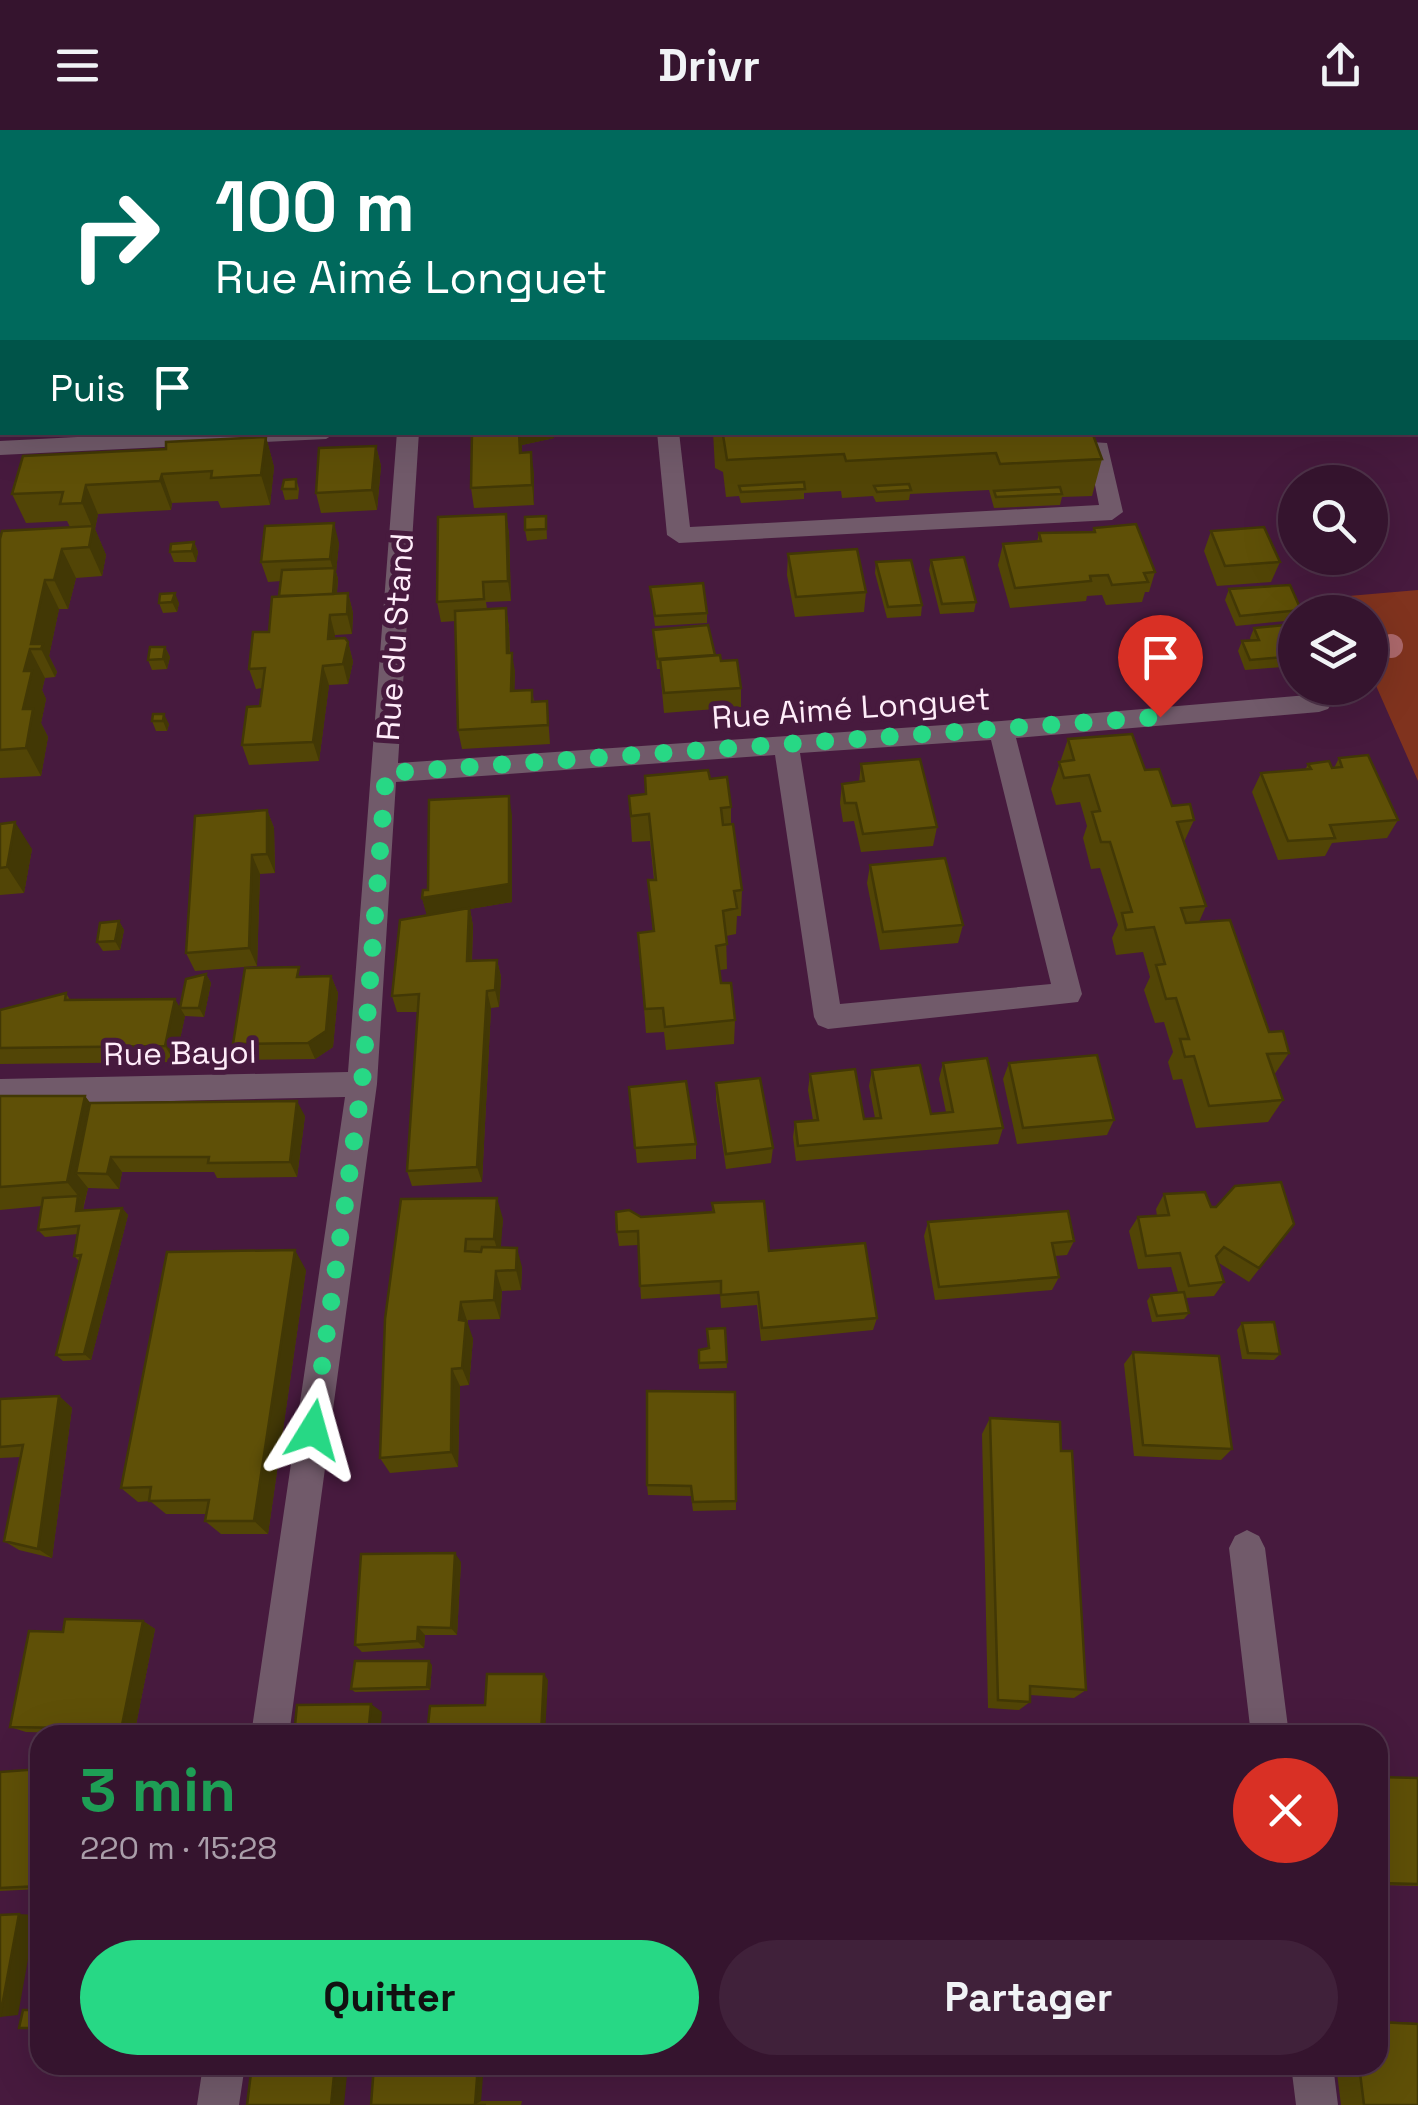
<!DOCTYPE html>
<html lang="fr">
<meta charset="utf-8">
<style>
:root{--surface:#35142e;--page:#40213a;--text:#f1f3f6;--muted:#aa9eaa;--line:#4f334a;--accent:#27d885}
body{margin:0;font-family:"Space Grotesk",sans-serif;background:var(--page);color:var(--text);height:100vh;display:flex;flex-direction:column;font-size:38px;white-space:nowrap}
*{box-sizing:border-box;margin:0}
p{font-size:32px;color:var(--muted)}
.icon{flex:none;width:55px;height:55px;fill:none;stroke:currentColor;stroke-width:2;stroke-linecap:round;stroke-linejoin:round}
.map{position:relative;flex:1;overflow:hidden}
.side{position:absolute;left:30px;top:1595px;width:1358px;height:350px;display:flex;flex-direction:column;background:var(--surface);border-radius:30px;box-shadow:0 10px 40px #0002,0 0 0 2px var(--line)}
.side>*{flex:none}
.guide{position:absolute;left:0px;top:0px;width:1420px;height:305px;box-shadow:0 10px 40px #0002,0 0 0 2px var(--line);background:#00695c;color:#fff;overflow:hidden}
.controls{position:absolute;left:1278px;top:335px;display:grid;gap:20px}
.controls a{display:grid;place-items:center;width:110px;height:110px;border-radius:50%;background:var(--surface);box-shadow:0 10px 40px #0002,0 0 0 2px var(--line);font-size:50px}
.pin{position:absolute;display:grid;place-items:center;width:85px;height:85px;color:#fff;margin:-102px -42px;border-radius:50% 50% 50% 0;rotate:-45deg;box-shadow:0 0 10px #0007}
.pin .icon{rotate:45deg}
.me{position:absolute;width:110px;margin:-55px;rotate:8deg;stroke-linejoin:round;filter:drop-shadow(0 0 8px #0008)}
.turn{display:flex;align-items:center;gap:35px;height:210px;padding:0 50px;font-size:45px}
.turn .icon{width:130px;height:130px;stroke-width:2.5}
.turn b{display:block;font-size:70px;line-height:85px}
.then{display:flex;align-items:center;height:95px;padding:0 50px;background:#0003;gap:20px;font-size:38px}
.round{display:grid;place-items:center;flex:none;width:105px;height:105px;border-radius:52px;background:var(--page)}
.summary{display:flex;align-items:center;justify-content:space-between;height:170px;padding:0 50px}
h1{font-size:60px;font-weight:700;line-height:75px;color:#1e9e55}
.primary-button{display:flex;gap:20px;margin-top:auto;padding:20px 50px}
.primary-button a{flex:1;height:115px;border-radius:60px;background:var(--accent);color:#111;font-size:40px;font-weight:700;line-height:115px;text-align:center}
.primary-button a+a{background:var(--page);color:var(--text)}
header{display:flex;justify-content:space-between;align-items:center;height:130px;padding:0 50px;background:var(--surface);font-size:45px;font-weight:700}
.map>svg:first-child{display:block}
</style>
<header><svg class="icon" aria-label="menu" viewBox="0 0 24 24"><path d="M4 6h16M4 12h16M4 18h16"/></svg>Drivr<svg class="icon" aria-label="share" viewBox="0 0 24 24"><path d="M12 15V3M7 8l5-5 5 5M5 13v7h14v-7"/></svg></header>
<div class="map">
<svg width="1418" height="1975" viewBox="0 0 1418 1975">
<rect width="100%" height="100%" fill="#471a3e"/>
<!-- green -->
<path fill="#80331e" d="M1418,460V651L1370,542V482H1344L1337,467Z"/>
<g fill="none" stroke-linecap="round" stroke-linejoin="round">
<!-- minor -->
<path fill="#715a6a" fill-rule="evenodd" d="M628,0H646V2H628Z
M1156,0H1174L1175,2H1157Z
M174,302H337L326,309L0,325V311Z
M397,302H419L398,633L1001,591L1319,564L1328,567L1332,573L1328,579L1319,582L1016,608L1082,864L1078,872L828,899L818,895L814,887L775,625L396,652L377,954L289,1605H251L345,967L0,975V949L348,942ZM991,610L1051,854L840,874L800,623Z
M657,302H679L690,397L1099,375L1089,325L1051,322L1048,317L1059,310L1107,313L1123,382L1112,390L679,413L667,405Z
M1247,1400L1259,1406L1265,1418L1289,1605H1251L1229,1418L1235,1406Z
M203,1935H245L239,1975H197Z
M1291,1935H1333L1338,1975H1296Z"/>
<!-- major -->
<path fill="#b284a6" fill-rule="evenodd" d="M1296,0H1314L1315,2H1297Z
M1350,0H1368L1369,2H1351Z"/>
</g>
<!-- trees -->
<circle fill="#ac686b" cx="1391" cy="516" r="12"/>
<!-- wall -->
<path fill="#524506" d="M134,0H177V2H135Z
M945,0H1152V2H946Z
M0,52H2V117L0,118Z
M472,302L554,308L522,315V323L531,322L534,375L474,378L471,358Z
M713,302H989L990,304L1102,329L1092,366L1062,367L1060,375L994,378L989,360L910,364L909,370L876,372L873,366L842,368L841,361L804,363V369L741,373L739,366L726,367L723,342L715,338Z
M266,307L274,337L270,375L221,378L218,371L172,373L171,380L98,384L95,399L106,425L102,446L76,448L68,479H59L49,526L57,542L55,547L45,548L42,560L46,569L41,593L48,607L41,646L0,648V409L70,397L67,391L26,393L12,364L166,319Z
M376,316L381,336L377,380L321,383L316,363Z
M296,349L299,359L298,369L285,370L282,359Z
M506,384L509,404L511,471L486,472L487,479L506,478L509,498L510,523L515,542L514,561L532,560L534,572L547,571L550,614L462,619L458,600L456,491L441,492L437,472Z
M546,386L547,409L527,411L525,400Z
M1094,398L1155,442L1149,462H1145L1142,472L1106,475L1102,465L1087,466L1086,471L1010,478L998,435L1003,414L1037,412L1039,403L1092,402Z
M1211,401L1280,432L1271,452L1217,456L1204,421Z
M194,412L198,422L196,432H174L170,422Z
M339,413L336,442L338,449L337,463H348L353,483L352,504L335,505V509L348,512L353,532L348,554L329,555L319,631L249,635L242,615L260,576L262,558L256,559L249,539L269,502L279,466L281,451L268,452L261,432Z
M788,424L866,462L864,482L795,487L787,445Z
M931,430L976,472L974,482L940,484L929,440Z
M876,432L922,475L921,486L887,488L875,443Z
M650,457L707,483V493L655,496Z
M1229,459L1301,480L1300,482H1295V490L1236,496L1225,470Z
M160,464L179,473L177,482L163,483L159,473Z
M1295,494V536L1245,540L1238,521L1242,511L1251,510L1250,508L1254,498Z
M653,500L715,525L741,558V577L664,583L660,539H657Z
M165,517L170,527L167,539L152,540L148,530Z
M1146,538L1184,554L1180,564L1151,567L1143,548Z
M153,584L169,594L167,601H156L152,591Z
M1068,609L1145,640L1172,676L1194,690L1184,712L1206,776L1199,792L1269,902L1289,923L1274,945L1283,970L1268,992L1196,998L1182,949L1173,950L1168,932L1173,922L1164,892L1155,893L1144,860L1150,847L1143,822L1116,825L1112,808L1118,795L1100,738L1091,739L1083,708L1087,696L1080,672L1056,675L1051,659Z
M1339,628L1398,690L1387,708L1332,713L1325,726L1278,730L1252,662L1261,643L1305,640L1308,634L1334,638Z
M861,634L937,697L933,716L861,722L854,691L843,692L840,673L842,654L859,652Z
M710,649L731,677V694L742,760L741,786H737L736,804L726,806L727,839L720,840L721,853L735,890L734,914L666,920L664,902L646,903L638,803L653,801L648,750H654L650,711L632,712L629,666L646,664Z
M267,680L274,698L275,743L260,744L257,836L195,841L186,823Z
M512,685V772L470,779L473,796L472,831L497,830L501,847L499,877L491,878L482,1052L412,1056L407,1041L418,882H397L392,866L427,785L422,768L428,760Z
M0,694L32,719L24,763L0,765Z
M870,735L963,795L958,813L880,820L867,753Z
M119,791L124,800L120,820L103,821L97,812Z
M206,844L211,853L204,887L185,886L175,932L0,934V880L66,863L70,870L180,878Z
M331,846L338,863L333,917L315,929L242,930L233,914Z
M943,933L1003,998L998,1014L796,1031L793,1007L795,992L813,990L808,960L810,944L864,989L875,988L869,956L872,940L931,984L946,982L939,949Z
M1009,933L1114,990L1107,1005L1017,1014L1003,949Z
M716,953L773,1018L771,1033L726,1039L716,969Z
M629,957L696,1014V1029L637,1033Z
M0,966H85L90,973L305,986L297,1047L217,1048L214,1042H122L119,1059L88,1058L83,1080L122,1078L128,1085L91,1230L63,1231L56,1225L80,1132L74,1126L78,1104L45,1107L38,1100L42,1076L0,1080Z
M1164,1064L1211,1077L1294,1094L1249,1152L1219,1133L1224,1152L1214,1166L1186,1168L1189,1183L1184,1189L1152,1192L1147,1171L1151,1165L1178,1162L1171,1137L1138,1139L1129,1101L1138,1087L1157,1086L1156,1079Z
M401,1069L503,1089L500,1117L522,1137L521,1160L502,1161L500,1189L468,1190L467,1195L473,1209L469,1255L460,1256L458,1337L390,1343L380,1328Z
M712,1073L769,1121L877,1188L873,1200L761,1211L757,1175L721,1178L720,1164L641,1169L638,1115L619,1116L617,1102L641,1087L712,1082Z
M928,1092L1074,1111L1067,1125L1055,1126L1059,1147L1052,1160L935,1170L924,1106Z
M306,1140L268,1404H221L205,1391L207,1384H166L150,1371L138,1372L121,1358Z
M1242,1193L1280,1224L1274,1230L1242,1229L1237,1200Z
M725,1198L727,1238L699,1239V1220L709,1218Z
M1133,1222L1232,1319L1221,1330L1134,1326L1124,1234Z
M735,1262L736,1380L693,1381L691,1366L648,1365L647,1355Z
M59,1266L72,1278L52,1428L19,1420L4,1411L21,1327L0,1328V1269Z
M990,1288L1061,1321L1086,1560L1074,1568L1030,1565V1572L1019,1580L988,1578L982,1304Z
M461,1432L457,1505H425L424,1518L362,1522L355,1515Z
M143,1491L155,1499L134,1605H68V1603L26,1602L10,1597L63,1502Z
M432,1535L430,1560L355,1562L351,1559Z
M40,1639V1759L0,1761V1642Z
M1378,1647L1418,1648V1756L1378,1755Z
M1378,1891L1418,1893V1975H1341L1336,1935H1378Z
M481,1971H522L521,1975H371Z"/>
<!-- shaded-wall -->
<path fill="#423805" d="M355,0H376V2H332Z
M473,0H514L494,2H474Z
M519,302H554V308L522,315V343Z
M266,307L274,337L270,375L261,345Z
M376,316L381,336L377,380L372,360Z
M531,322L534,343V375L532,355Z
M162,344L172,373L171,380L160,351Z
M86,355L98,384L95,399L106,425L102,446L89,417L93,399L82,373Z
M506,384L509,404L511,471L508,451Z
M334,393L339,413L336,442L338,449L335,484L332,473L335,445L330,429Z
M194,412L198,422L196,432L192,421Z
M62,419L76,448L68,479L54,450Z
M45,450L59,479L49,526L57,542L55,547L41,519L31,514Z
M175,463L179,473L177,482L172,472Z
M348,463L353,483L352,504L347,484Z
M506,478L509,498L510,543L507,523Z
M330,485L335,505L333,529L328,509Z
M348,512L353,532L348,554L343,534Z
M165,517L170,527L167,539L163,529Z
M30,519L45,548L42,560L46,569L41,593L48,607L41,646L26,618L23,579L24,541Z
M512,523L515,542L514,580L511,561Z
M323,536L329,555L319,631L313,612Z
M164,584L169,594L167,601L163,591Z
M509,666L512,685V772L470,779L473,796L471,848L427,786L422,768Z
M267,680L274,698L275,743L267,724Z
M15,692L32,719L24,763L7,737Z
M252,725L260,744L257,836L249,818Z
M119,791L124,800L120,820L115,811Z
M497,830L501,847L499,877L495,860Z
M206,844L211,853L204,887L199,878Z
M331,846L338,863L333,917L315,929L308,913Z
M487,861L491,878L482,1052L477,1037Z
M175,869L185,886L175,932L165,916Z
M85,966L101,988L76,1043L88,1058L84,1073L67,1052Z
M297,971L305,986L297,1047L290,1032Z
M111,1027L122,1042L119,1059L107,1044Z
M78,1066L84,1073L82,1088L76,1081Z
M497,1068L503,1089L500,1128L494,1109Z
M122,1078L128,1085L91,1230L84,1224Z
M517,1118L522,1137L521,1160L516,1140Z
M295,1120L306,1140L268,1404L254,1391Z
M496,1141L502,1161L500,1189L494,1170Z
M461,1172L473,1209L469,1255L462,1238L459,1190Z
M452,1239L460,1256L458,1337L451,1322Z
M59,1266L72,1278L52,1428L38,1419Z
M455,1423L461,1432L457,1505L451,1498Z
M143,1491L155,1499L134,1605H120Z
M418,1497L425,1505L424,1518L417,1511Z
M429,1531L432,1535L430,1560L427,1557Z
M544,1544L548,1550L545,1605H541Z
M371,1574L382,1582L380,1605H368Z
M19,1784L36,1785L18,1885L0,1887Z
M335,1935H348L344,1975H331Z
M478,1935H484L481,1971L475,1975Z"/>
<!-- building -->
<path fill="#5f5007" stroke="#423805" stroke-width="2.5" d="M18,0H43L42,2H17Z
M232,0H276L277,2H233Z
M326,0H355L332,2H327Z
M590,0H608V2H590Z
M683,0H723V2H683Z
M957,0H1020L957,2Z
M0,52H2V96H0Z
M472,302H519L520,323L531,322L532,355L471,358Z
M718,302H989L990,304L1092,302L1102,329L1000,334L996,323L846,331L844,324L727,330L723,305Z
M266,307L261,345L211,348L212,341L162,344L160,351L86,355L82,373L60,374L63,362L12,364L23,326L166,319V312Z
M376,316L372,360L316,363L319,318Z
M296,349V359H282L284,350Z
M804,352L805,359L741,362L739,356Z
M909,354L911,360L877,362L874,356Z
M1060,357L1062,364L996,367L994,361Z
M506,384L508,451L483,452L484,469L437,472L438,387Z
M546,386V399L525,400V387Z
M334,393L330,429L261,432L265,396Z
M1136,394L1155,442L1144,443L1148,452L1112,455L1108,445L1090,446L1091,451L1015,458L1003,414L1041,411L1039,403L1095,402L1094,398Z
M93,396L89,417L62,419L54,450H45L31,514H43L41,519H30L24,541H32L23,579H33L26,618L0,620V409L2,401Z
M1264,397L1280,432L1225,436L1211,401Z
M194,412L192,421L170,422L171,414Z
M857,419L866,462L796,467L788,424Z
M964,427L976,472L942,474L931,430Z
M911,430L922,475L888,477L876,432Z
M335,438L333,464L279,466L282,440Z
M703,453L707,483L655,486L650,457Z
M1290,455L1301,480L1240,486L1229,459Z
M175,463L172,472L159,473L160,464Z
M348,463L347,484L330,485L328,509L345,508L348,512L343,534L323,536L313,612L242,615L247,577L260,576L265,538L249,539L253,502H269L272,467Z
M506,478L507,523H512L511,561L532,560V572L547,571L548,595L458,600L455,481Z
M1295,494V526L1250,530L1242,511L1259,510L1254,498Z
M708,495L715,525L657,529L653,500Z
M150,517H165L163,529L148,530Z
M720,525L721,531L737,530L741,558L664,563L660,530Z
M1176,535L1184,554L1154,557L1146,538Z
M153,584H164L163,591H152Z
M1132,604L1145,640L1159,639L1172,676L1190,674L1194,690L1177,692L1206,776L1181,778L1186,793L1230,790L1269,902L1283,901L1289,923L1267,924L1283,970L1209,976L1194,926L1185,927L1180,909H1189L1176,868L1166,869L1156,835L1165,834L1154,797L1126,800L1122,783L1132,782L1110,712H1101L1092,682L1100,681L1089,645L1064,648L1059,632L1074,630L1068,609Z
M1368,625L1398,690L1330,695L1335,708L1288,711L1261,643L1311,639L1308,634L1329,631L1332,638L1342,637L1339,628Z
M920,629L937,697L863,704L856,673H845L842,654L864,651L861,634Z
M708,640L710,649L727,647L731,677L721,678L723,695L733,694L742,760L734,761L737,778L723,781L727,814L716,816L721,853H731L735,890L665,897L663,878L645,879L638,803L654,801L648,750H656L649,684L631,686L629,666L646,664L645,646Z
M509,666V754L422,768L423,760H428L429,670Z
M267,680V724L252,725L249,818L186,823L195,686Z
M15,692L7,737L0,738V694Z
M945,728L963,795L883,802L870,735Z
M469,778L467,831L497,830L495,860L487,861L477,1037L407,1041L419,864L392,866L400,790Z
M119,791L115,811L97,812L100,793Z
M299,837L297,847L331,846L326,901L308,913L233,914L245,838Z
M206,844L199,878H180L186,849Z
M66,863L65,870L175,869L165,916L0,918V880Z
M1097,925L1114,990L1023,998L1009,933Z
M987,928L1003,998L798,1016L795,992L818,990L810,944L855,939L864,989L881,988L872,940L920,935L931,984L953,982L943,933Z
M760,948L773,1018L726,1024L716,953Z
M686,951L696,1014L635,1018L629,957Z
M0,966H85L67,1052L0,1057Z
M297,971L290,1032L208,1033L209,1027H111L107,1044L76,1043L90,973Z
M1281,1052L1294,1094L1259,1138L1224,1117L1216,1126L1224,1152L1189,1156L1180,1123L1146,1126L1138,1087L1169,1085L1164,1064L1205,1062L1211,1077H1216L1235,1056Z
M78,1066L76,1081L122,1078L84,1224L56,1225L81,1125L74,1126L79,1096L38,1100L43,1068Z
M497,1068L494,1109H466L465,1121L481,1122L482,1117L517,1118L516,1140L496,1141L494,1170L461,1172L459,1190L466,1191L462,1238L452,1239L451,1322L380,1328L385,1189L401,1069Z
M764,1071L769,1121L865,1113L877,1188L762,1198L758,1162L721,1165V1151L640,1156L638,1101L617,1102L616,1082L629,1080L641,1087L714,1082L712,1073Z
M1068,1081L1074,1111L1052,1113L1059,1147L939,1157L928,1092Z
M295,1120L254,1391H205L209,1370L149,1371L151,1357L121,1358L167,1122Z
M1184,1162L1189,1183L1157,1186L1151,1165Z
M1274,1192L1280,1224L1248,1223L1242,1193Z
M725,1198L727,1232L699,1233V1220L709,1218L707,1199Z
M1133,1222L1219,1226L1232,1319L1143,1315Z
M647,1261L735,1262L736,1371L693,1372L691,1356L647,1355Z
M59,1266L38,1419L4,1411L23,1315L0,1317V1269Z
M990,1288L1060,1292L1061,1321H1072L1086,1560L1030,1556V1572L998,1570Z
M455,1423L451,1498L418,1497L417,1511L355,1515L361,1424Z
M65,1489L143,1491L120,1605H68L69,1598L10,1597L29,1501L63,1502Z
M355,1531H429L427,1557L351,1559Z
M487,1544H544L541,1605H427L430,1576L485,1575Z
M371,1574L368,1605H294L297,1575Z
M40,1639V1756L0,1758V1642Z
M1378,1647L1418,1648V1754L1378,1753Z
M19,1784L0,1887V1785Z
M23,1880H40V1898H19Z
M1378,1892L1418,1894V1975H1364L1359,1935H1378Z
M252,1935H335L331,1975H247Z
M374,1935H478L475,1975H486H371Z"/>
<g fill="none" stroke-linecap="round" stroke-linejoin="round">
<!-- route -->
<path stroke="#27d885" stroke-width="18" stroke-dasharray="0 32.4" d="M313,1300L362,954L386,643L1160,587"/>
</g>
<g text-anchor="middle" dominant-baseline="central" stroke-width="10" stroke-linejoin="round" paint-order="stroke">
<!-- street labels -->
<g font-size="32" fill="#ffedfa" stroke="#471a3e">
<text transform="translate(395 507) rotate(-86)">Rue du Stand</text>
<text transform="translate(851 578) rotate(-4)">Rue Aimé Longuet</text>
<text transform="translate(180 923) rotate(-1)">Rue Bayol</text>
</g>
</g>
</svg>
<div class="controls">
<a><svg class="icon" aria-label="search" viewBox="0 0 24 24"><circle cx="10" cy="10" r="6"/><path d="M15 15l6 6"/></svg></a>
<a><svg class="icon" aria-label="layers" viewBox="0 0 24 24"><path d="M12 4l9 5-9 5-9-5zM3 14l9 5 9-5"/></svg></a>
</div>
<div class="pin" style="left:1160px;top:587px;background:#d93025"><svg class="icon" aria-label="arrive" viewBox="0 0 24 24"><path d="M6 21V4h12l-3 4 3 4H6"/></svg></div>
<svg class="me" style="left:313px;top:1300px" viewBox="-20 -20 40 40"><path d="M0-17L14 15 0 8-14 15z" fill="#27d885" stroke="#fff" stroke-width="4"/></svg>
<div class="guide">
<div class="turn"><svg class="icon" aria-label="right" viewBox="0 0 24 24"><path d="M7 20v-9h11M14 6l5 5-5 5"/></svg><div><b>100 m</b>Rue Aimé Longuet</div></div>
<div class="then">Puis<svg class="icon" aria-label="arrive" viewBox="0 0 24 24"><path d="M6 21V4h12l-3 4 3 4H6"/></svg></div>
</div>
<section class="side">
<div class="summary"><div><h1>3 min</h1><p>220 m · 15:28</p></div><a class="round" style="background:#d93025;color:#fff"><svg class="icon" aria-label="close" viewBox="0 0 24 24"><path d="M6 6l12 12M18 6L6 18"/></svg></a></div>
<div class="primary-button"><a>Quitter</a><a>Partager</a></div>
</section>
</div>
